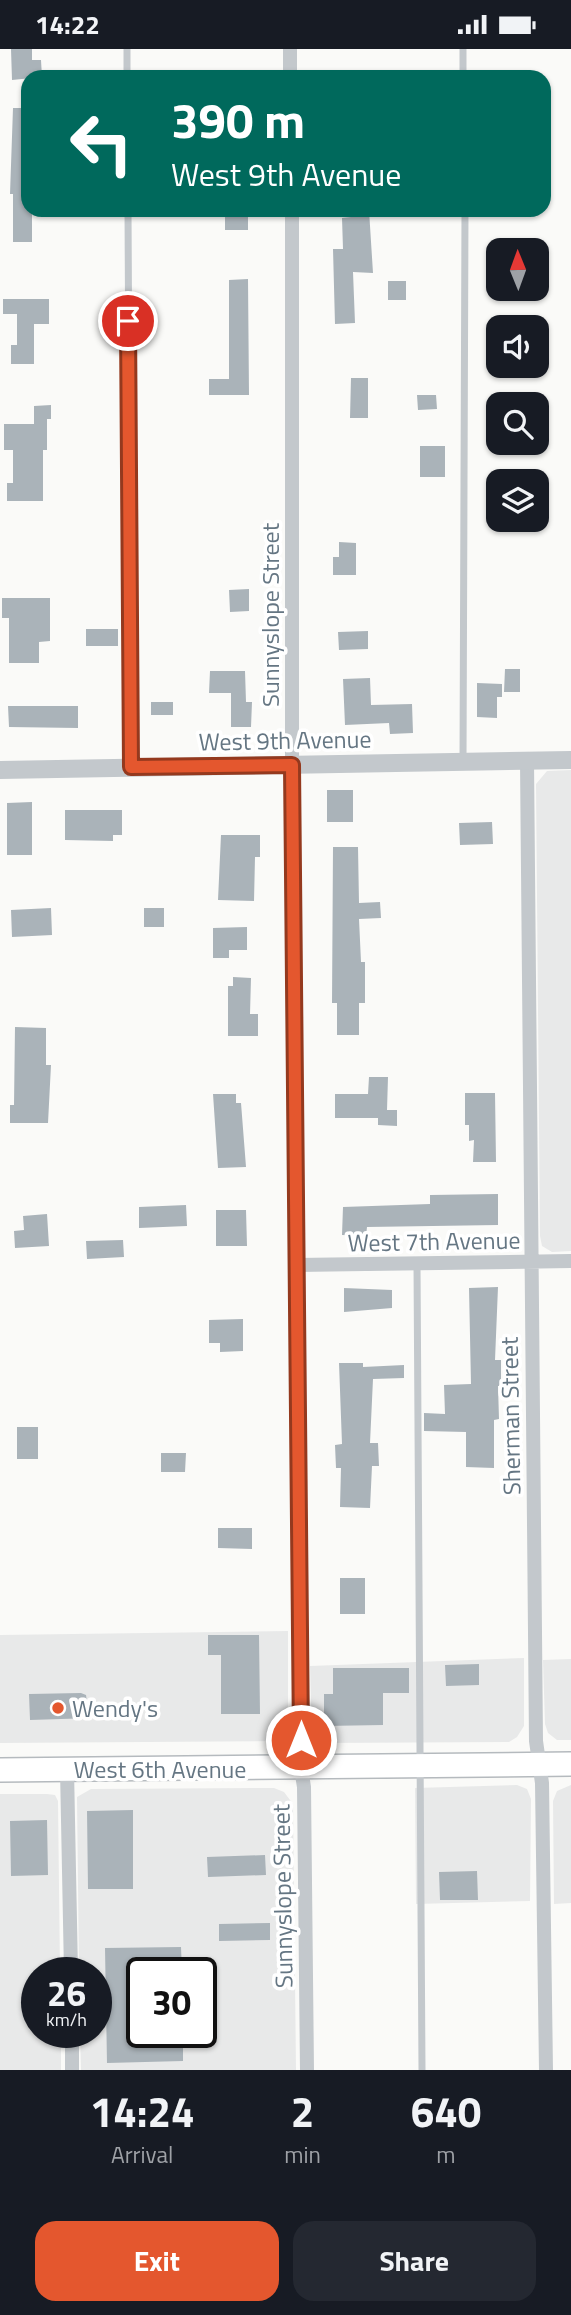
<!DOCTYPE html>
<style>
:root{--surface:#171b24;--page:#242831;--text:#f1f3f6;--muted:#9ea1a6;--accent:#e4572e}
body{margin:0;font-family:"Titillium Web",sans-serif;background:var(--page);color:var(--text);height:100vh;display:flex;flex-direction:column;font-size:26px;white-space:nowrap}
*{box-sizing:border-box;margin:0}
p{font-size:23px;color:var(--muted)}
.icon{flex:none;width:38px;height:38px;fill:none;stroke:currentColor;stroke-width:2;stroke-linecap:round;stroke-linejoin:round}
.map{position:relative;height:2021px;overflow:hidden}
.side{display:flex;flex-direction:column;background:var(--surface);flex:1}
.side>*{flex:none}
.banner{position:absolute;left:21px;top:21px;width:530px;height:147px;border-radius:21px;box-shadow:0 2px 5px #0004;background:#00695c;color:#fff;overflow:hidden}
.needle{width:46px;rotate:359deg}
.tools{position:absolute;left:486px;top:189px;display:grid;gap:14px}
.tools a{display:grid;place-items:center;width:63px;height:63px;border-radius:14px;background:var(--surface);box-shadow:0 2px 5px #0004;font-size:35px}
.speed{position:absolute;left:21px;top:1908px;display:flex;gap:14px;font-size:35px;font-weight:700;text-align:center}
.speed>*{display:grid;place-content:center;width:91px;height:91px;border-radius:50%;background:var(--surface);box-shadow:0 2px 5px #0004;line-height:1}
.speed small{font-size:18px;font-weight:400}
.speed .limit{border:4px solid #111;border-radius:10px;background:#fff;color:#111}
.pin{position:absolute;display:grid;place-items:center;width:60px;height:60px;color:#fff;margin:-30px;border:4px solid #fff;border-radius:50%;box-shadow:0 2px 7px #0007}
.me{position:absolute;width:77px;margin:-38px;rotate:0deg;stroke-linejoin:round;filter:drop-shadow(0 0 5px #0008)}
.turn{display:flex;align-items:center;gap:24px;height:147px;padding:0 35px;font-size:32px}
.turn .icon{width:91px;height:91px;stroke-width:2.5}
.turn b{display:block;font-size:49px;line-height:60px}
.eta{display:flex;justify-content:space-evenly;align-items:center;height:119px;text-align:center}
.eta b{font-size:42px;font-weight:700;line-height:49px}
.button{display:flex;gap:14px;margin-top:auto;padding:14px 35px}
.button a{flex:1;height:80px;border-radius:21px;background:var(--accent);color:#fff;font-size:28px;font-weight:700;line-height:80px;text-align:center}
.button a+a{background:var(--page);color:var(--text)}
.status{display:flex;justify-content:space-between;align-items:center;height:49px;padding:0 35px;background:var(--surface);direction:ltr}
.status svg{height:19px;fill:currentColor}
.map>svg:first-child{display:block}
</style>
<div class="status"><b>14:22</b><svg viewBox="0 0 49 12"><path d="M0 12V9h3v3zM5 12V6h3v6zM10 12V3h3v9zM15 12V0h3v12zM26 1h20v11H26zM47 4h2v5h-2z"/></svg></div>
<div class="map">
<svg width="571" height="2021" viewBox="0 0 571 2021">
<rect width="100%" height="100%" fill="#fafaf8"/>
<!-- built -->
<path fill="#e8e9e9" fill-rule="evenodd" d="M571,721V1202L552,1203L542,1197L540,1187L536,735L547,722Z
M288,1582V1677L277,1692L0,1694V1586Z
M524,1609V1677L517,1688L509,1693L323,1694L312,1688L310,1617Z
M571,1610V1691H557L548,1684L545,1675L543,1611Z
M517,1736L527,1740L531,1750L530,1852L416,1855L415,1739Z
M571,1736V1854L554,1855L553,1752L557,1742Z
M274,1739L284,1743L293,1755L296,2021H81L80,1983H96V1923H79L77,1748L91,1740ZM142,1923H201V1983H142Z
M0,1745H47L55,1746L58,1752L60,1923H37V1983H61V2021H0Z"/>
<!-- building -->
<path fill="#aab3b9" d="M11,0H32V11H41L42,28L12,31Z
M13,59H28V162H32V193H13V145H10Z
M225,161H248V181H225Z
M351,161H369L373,224L353,223L355,274L335,275L333,200H343L342,169L351,168Z
M248,230L249,346H209V330H229V231Z
M388,232H406V251H388Z
M3,250H49V275H34V315H11V296H17V265H3Z
M351,329H368V369H350Z
M417,346H436L437,360L418,361Z
M51,356V370H47V401H43V452H7V434H13V401H4V375H34V357Z
M420,397H445V428H420Z
M339,493L356,494V526H333V508H339Z
M249,540V562L230,563L229,541Z
M2,549H50V592L39,593V614H9V569H2Z
M86,580H118V597H86Z
M368,582V600L339,601L338,583Z
M505,620H520V643H504Z
M210,622H245L246,653H252L251,678H231V644H209Z
M370,629L371,656L412,655L413,684L390,685L389,674L345,676L343,630Z
M477,634L502,635V648H497V669L477,668Z
M151,653H173V666H151Z
M8,657H78V679L9,678Z
M327,741H353V773H327Z
M32,753V806H7V754Z
M65,761H122V786H113V792L65,791Z
M492,773L493,795L460,796L459,774Z
M221,786H260V808H255L254,852L218,851Z
M333,798H358L359,854L380,853L381,869L359,870L361,913H365V954H359V986H337V954H332Z
M51,859L52,886L12,888L11,861Z
M144,859H164V878H144Z
M247,878V901H229V909H213V879Z
M233,928L251,929L250,965H258V987H228V937H233Z
M15,978L46,979V1016H51L48,1074H10V1056H14Z
M369,1028H388L387,1061H397V1077L378,1076V1069H335V1045H368Z
M465,1044H495L496,1113H473L474,1091L469,1092V1076H465Z
M213,1045H236V1054H241L246,1118L218,1119Z
M498,1145V1176L367,1178L366,1187L342,1186L343,1158L430,1155V1146Z
M186,1156L187,1177L139,1179V1158Z
M216,1161H246L247,1197H216Z
M47,1165L49,1197L15,1199L14,1182L24,1181L23,1167Z
M123,1191L124,1208L87,1210L86,1192Z
M498,1238L495,1311H501V1337H498L499,1370L494,1371V1419L466,1418V1383L424,1382V1364L445,1365L444,1336L471,1335L469,1239Z
M344,1239L392,1241V1259L344,1263Z
M243,1270V1302L220,1303V1294H209V1271Z
M339,1314H363V1318L404,1316V1329L373,1330L370,1394H378L379,1417H372L370,1459L340,1458L341,1419H336L335,1396L342,1395Z
M17,1378H38V1410H17Z
M161,1404H186L185,1423H161Z
M218,1479H252V1500L218,1499Z
M340,1529H365V1565H340Z
M208,1586H259L260,1665H221V1606H208Z
M479,1615V1636L446,1637L445,1616Z
M333,1619H409V1644H383V1676L324,1677V1645H333Z
M81,1644L86,1646L87,1653H91L92,1669L30,1671L29,1645Z
M133,1761V1840H88L87,1762Z
M47,1771L48,1826L11,1827L10,1772Z
M265,1806L266,1826L208,1828L207,1808Z
M477,1822L478,1851H440L439,1823Z
M270,1874V1891L219,1892V1875Z
M181,1898L182,1923H142V1983H183V2012L107,2014L105,1899Z"/>
<g fill="none" stroke-linecap="round" stroke-linejoin="round">
<defs>
<path id="primary" d="M0,1721L571,1715"/>
</defs>
<!-- primary casing -->
<use href="#primary" stroke="#b5babe" stroke-width="26"/>
<!-- service -->
<path stroke="#c3c8cc" stroke-width="7" d="M127,0V28
M463,0V28
M128,161L131,717
M463,713L465,161
M417,1215L422,2021"/>
<!-- minor -->
<path stroke="#c3c8cc" stroke-width="14" d="M290,0V28
M292,161V716L301,1719L304,1738L307,2021
M527,712L536,1692L542,1734L546,2021
M297,1216L571,1212
M67,1720L71,1923
M72,1983V2021"/>
<!-- tertiary -->
<path stroke="#c3c8cc" stroke-width="18" d="M0,721L571,711"/>
<!-- primary -->
<use href="#primary" stroke="#fff" stroke-width="23"/>
</g>
<g fill="none" stroke-linecap="round" stroke-linejoin="round">
<defs>
<path id="route" d="M128,272L131,718L292,716L301,1691"/>
</defs>
<!-- route casing -->
<use href="#route" stroke="#94391e" stroke-width="18"/>
<!-- route -->
<use href="#route" stroke="#e4572e" stroke-width="12"/>
</g>
<!-- markers -->
<circle fill="#e4572e" stroke="#fff" stroke-width="2.5" cx="58" cy="1659" r="7"/>
<g text-anchor="middle" dominant-baseline="central" stroke-width="7" stroke-linejoin="round" paint-order="stroke">
<!-- street labels -->
<g font-size="24" fill="#657683" stroke="#fff">
<text transform="translate(270 566) rotate(-90)">Sunnyslope Street</text>
<text transform="translate(285 691) rotate(-1)">West 9th Avenue</text>
<text transform="translate(434 1192) rotate(-1)">West 7th Avenue</text>
<text transform="translate(510 1367) rotate(-91)">Sherman Street</text>
<text x="160" y="1720">West 6th Avenue</text>
<text transform="translate(282 1847) rotate(-91)">Sunnyslope Street</text>
</g>
<!-- poi labels -->
<g font-size="24" fill="#657683" stroke="#fff" text-anchor="start">
<text x="72" y="1659">Wendy's</text>
</g>
</g>
</svg>
<div class="tools">
<a><svg class="needle" viewBox="-14 -14 28 28"><path d="M0-13l5 13h-10z" fill="#e53935"/><path d="M0 13l5-13h-10z" fill="#9ea1a6"/></svg></a>
<a><svg class="icon" aria-label="sound" viewBox="0 0 24 24"><path d="M4 9h4l5-4v14l-5-4H4zM17 9q2 3 0 6"/></svg></a>
<a><svg class="icon" aria-label="search" viewBox="0 0 24 24"><circle cx="10" cy="10" r="6"/><path d="M15 15l6 6"/></svg></a>
<a><svg class="icon" aria-label="layers" viewBox="0 0 24 24"><path d="M12 4l9 5-9 5-9-5zM3 14l9 5 9-5"/></svg></a>
</div>
<div class="speed"><div>26<small>km/h</small></div><div class="limit">30</div></div>
<div class="pin" style="left:128px;top:272px;background:#d93025"><svg class="icon" aria-label="arrive" viewBox="0 0 24 24"><path d="M6 21V4h12l-3 4 3 4H6"/></svg></div>
<svg class="me" style="left:301px;top:1691px" viewBox="-20 -20 40 40"><circle r="17" fill="#e4572e" stroke="#fff" stroke-width="3"/><path d="M0-11L8 9 0 5-8 9z" fill="#fff"/></svg>
<div class="banner">
<div class="turn"><svg class="icon" aria-label="left" viewBox="0 0 24 24"><path d="M17 20v-9H6M10 6l-5 5 5 5"/></svg><div><b>390 m</b>West 9th Avenue</div></div>
</div>
</div>
<section class="side">
<div class="eta">
<div><b>14:24</b><p>Arrival</p></div>
<div><b>2</b><p>min</p></div>
<div><b>640</b><p>m</p></div>
</div>
<div class="button"><a>Exit</a><a>Share</a></div>
</section>
